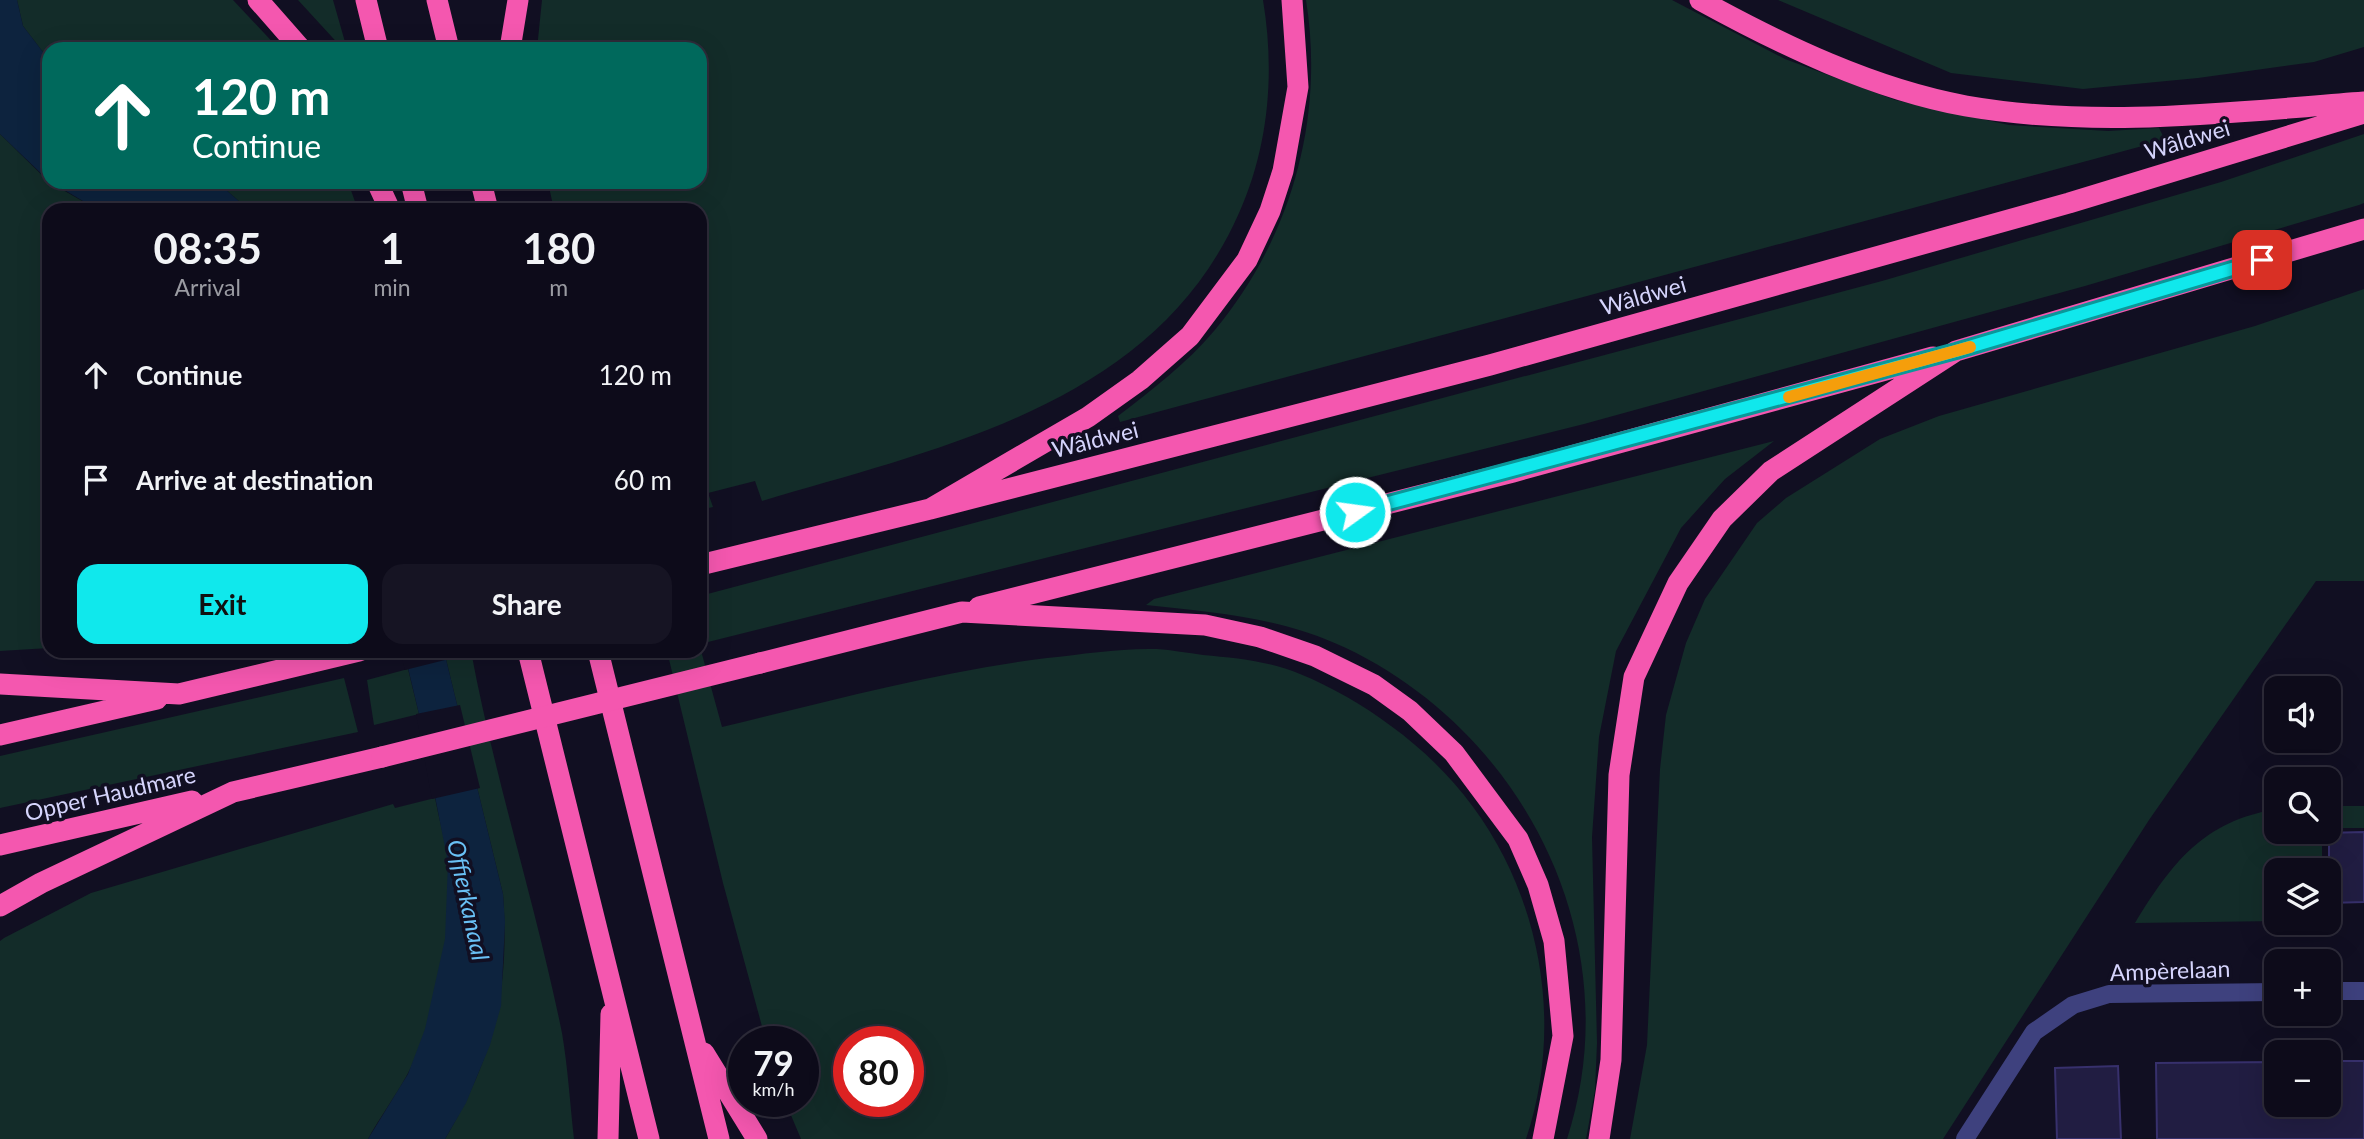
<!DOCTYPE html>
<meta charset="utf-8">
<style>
:root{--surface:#0d0b1a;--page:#161423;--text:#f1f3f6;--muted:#9a9ba2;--line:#2d2b39;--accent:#10e8ec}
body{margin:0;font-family:Lato,sans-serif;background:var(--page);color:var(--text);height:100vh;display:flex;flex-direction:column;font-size:26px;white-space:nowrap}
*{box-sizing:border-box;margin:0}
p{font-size:23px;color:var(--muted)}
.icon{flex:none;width:38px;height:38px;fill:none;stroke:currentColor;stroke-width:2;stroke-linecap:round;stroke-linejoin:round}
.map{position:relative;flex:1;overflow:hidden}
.panel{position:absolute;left:42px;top:203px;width:665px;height:455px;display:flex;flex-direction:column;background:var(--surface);border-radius:21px;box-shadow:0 7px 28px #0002,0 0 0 2px var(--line)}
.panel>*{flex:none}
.banner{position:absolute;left:42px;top:42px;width:665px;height:147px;border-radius:21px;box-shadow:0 7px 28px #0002,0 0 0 2px var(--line);background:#00695c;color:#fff;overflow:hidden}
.controls{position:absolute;left:2264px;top:676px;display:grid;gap:14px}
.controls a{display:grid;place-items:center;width:77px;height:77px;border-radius:14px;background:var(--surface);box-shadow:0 7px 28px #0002,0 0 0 2px var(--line);font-size:35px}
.speed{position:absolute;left:728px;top:1026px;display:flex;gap:14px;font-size:35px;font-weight:700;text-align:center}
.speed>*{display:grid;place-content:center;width:91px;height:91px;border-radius:50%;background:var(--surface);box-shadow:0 7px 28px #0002,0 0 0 2px var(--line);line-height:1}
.speed small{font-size:18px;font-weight:400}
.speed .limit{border:10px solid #d22;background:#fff;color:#111}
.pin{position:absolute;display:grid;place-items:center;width:60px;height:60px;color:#fff;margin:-30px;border-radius:14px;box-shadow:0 4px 10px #0006}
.me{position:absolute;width:77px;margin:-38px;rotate:76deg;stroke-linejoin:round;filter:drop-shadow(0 0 5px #0008)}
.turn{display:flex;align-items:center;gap:24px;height:147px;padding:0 35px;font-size:32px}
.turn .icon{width:91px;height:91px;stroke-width:2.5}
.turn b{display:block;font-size:49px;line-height:60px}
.eta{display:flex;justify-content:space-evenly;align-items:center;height:119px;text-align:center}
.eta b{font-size:42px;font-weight:700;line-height:49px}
.button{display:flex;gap:14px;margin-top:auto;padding:14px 35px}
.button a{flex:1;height:80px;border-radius:21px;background:var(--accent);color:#111;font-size:28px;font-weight:700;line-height:80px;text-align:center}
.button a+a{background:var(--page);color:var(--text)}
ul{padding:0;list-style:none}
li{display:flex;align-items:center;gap:21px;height:105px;padding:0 35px}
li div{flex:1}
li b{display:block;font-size:26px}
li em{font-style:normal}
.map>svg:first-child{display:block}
</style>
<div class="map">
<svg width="2364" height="1139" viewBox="0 0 2364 1139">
<rect width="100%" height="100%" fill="#110f22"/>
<!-- green -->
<path fill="#132c29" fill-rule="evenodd" d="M17,0H233L279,49H49V60L23,26Z
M298,0H333L347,49H343Z
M542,0H1263C1275,72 1269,146 1239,213C1155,404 943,447 762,501L755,481L708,493L713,507L700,510V210H554L548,182H700V49H537Z
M1306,0H1672L1785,59L1895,100L2009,125L2108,131L2159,128L2163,136L2161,141L1120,422L1118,416C1152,390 1187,363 1214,331C1291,239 1325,118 1306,0Z
M1778,0H2364V47L2314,62L2198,78L2083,89L1951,73Z
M0,134L49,182L98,210H49V648L0,651Z
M2364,134V203L2359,205L2085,286L1584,424L700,644V596L1882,281L2221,182Z
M217,182H348L358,210H249Z
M2364,289V581H2316L2149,820L1943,1139H1630L1647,1045L1660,769L1666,715L1686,643L1705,599L1757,523L1786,498L1880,439L1939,416L2255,326Z
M1774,441L1725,479L1681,528L1616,651L1599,737L1592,837L1597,1043L1595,1090L1586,1139H1567C1630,945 1528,735 1346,648C1280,617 1218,613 1146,605L1154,599Z
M700,647L722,727C830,701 936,672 1047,658C1084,654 1120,648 1157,649C1172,650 1188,653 1203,655C1236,658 1269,661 1300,674C1332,687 1363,705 1391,726C1438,760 1477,804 1504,857C1548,944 1557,1046 1526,1139H801L785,1101H803V1041H766L723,883L667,651H700ZM849,1041H908V1101H849Z
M444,651H471C495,780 536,905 562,1033C568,1068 570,1104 574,1139H445C494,1056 510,991 503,894Z
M408,669L419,714L374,725L367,680Z
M344,678L358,732L0,808V756Z
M435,798C439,819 445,840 448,861C455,924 437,1019 407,1075C395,1097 380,1117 368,1139H0V941L4,938L91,893L393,804L395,808Z
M2329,806H2364V828H2329Z
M2277,809V831H2322V870H2277V921L2135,923C2172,863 2203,821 2277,809Z"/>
<!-- water -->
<path fill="#0d233e" d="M0,0H17L23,26L49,60V181L0,134Z
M51,182H217L249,210H98Z
M404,651H444L503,894L505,922L501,1006L490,1045L466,1103L445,1139H368L408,1074L425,1029L445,939L448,863L419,714Z"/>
<!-- pier -->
<path fill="#110f22" d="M400,651H447L449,659L405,670Z
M460,705L480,788L432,799L416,714Z"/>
<!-- building -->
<path fill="#211d42" stroke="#37306c" stroke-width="2" d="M2364,832V902L2329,903V835L2326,833Z
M2329,1061H2364V1139H2157L2156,1063L2277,1062V1104H2329Z
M2118,1066L2121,1139H2057L2055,1068Z"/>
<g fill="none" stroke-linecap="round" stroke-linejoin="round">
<!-- street -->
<path stroke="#3e417e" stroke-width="18" d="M2329,991H2364
M1965,1139L2034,1032L2073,1005L2109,994L2277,992"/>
<!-- highway -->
<path stroke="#f457af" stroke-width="21" d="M258,0L301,49
M366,0L378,49
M437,0L449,49
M1700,0C1782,45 1873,89 1966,106C2098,129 2232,112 2364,102
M510,49L518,0
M377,182L390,210
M411,182L418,210
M481,182L488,210
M930,509L1490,365L2069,203L2364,113
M700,565L930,509L1088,417L1140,380L1190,336L1247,260L1270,211L1283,171L1298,87L1292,0
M979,607L1513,472L1933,357
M528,651L649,1139
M598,651L719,1139
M760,663L962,612L1205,625L1260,637L1315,656L1374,685L1410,711L1454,753L1518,839L1538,885L1554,941L1563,1036L1543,1139
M0,684L179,694L359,651
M0,735L157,699
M0,845L192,801
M0,906L41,883L233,792L382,757
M704,1053L757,1139
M608,1139L611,1014
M1599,1139L1611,1060L1619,775L1634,677L1678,583L1722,519L1771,471L1956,351L2364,229"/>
<!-- highway-bridge -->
<path stroke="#f457af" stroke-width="21" d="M382,757L760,663"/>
</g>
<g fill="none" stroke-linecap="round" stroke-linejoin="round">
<defs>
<path id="route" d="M1355,512L1956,351L2262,260"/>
</defs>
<!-- route casing -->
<use href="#route" stroke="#0a9799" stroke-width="18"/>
<!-- route -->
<use href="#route" stroke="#10e8ec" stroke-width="12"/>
<!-- slow -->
<path stroke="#f59e0b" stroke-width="12" d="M1789,397L1970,347"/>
</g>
<g text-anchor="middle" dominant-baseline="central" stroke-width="7" stroke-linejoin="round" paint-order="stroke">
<!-- street labels -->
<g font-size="23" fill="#d5d4fc" stroke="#110f22">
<text transform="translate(2187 139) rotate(-17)">Wâldwei</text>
<text transform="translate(1643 295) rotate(-16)">Wâldwei</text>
<text transform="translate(1095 439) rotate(-14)">Wâldwei</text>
<text transform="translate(110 793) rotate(-13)">Opper Haudmare</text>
<text transform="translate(2170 970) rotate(-2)">Ampèrelaan</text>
</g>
<!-- water labels -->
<g font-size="24" font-style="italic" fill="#69c0f5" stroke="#110f22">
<text transform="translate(469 900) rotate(78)">Offierkanaal</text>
</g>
</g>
</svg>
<div class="controls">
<a><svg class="icon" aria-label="sound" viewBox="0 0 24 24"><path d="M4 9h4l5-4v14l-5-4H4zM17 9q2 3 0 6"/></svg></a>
<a><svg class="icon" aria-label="search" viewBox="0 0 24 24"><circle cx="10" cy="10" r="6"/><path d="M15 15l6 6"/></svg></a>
<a><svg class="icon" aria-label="layers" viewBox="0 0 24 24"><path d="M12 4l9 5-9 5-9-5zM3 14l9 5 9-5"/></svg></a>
<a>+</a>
<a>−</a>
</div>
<div class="speed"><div>79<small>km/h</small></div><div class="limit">80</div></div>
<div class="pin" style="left:2262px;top:260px;background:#d93025"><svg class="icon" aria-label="arrive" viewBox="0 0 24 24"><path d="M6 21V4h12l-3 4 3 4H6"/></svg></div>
<svg class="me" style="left:1355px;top:512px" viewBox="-20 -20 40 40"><circle r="17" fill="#10e8ec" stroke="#fff" stroke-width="3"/><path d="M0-11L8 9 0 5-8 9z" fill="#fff"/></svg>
<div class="banner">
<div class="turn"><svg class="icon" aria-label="ahead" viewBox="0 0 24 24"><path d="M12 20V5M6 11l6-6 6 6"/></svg><div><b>120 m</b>Continue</div></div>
</div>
<section class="panel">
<div class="eta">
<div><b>08:35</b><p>Arrival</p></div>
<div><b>1</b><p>min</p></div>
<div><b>180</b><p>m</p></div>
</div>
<ul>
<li><svg class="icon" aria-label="ahead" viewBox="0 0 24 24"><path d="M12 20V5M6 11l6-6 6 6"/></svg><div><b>Continue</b></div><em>120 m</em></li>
<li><svg class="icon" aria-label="arrive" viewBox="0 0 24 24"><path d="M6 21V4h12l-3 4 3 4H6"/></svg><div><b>Arrive at destination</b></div><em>60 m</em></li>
</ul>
<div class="button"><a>Exit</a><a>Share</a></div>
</section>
</div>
